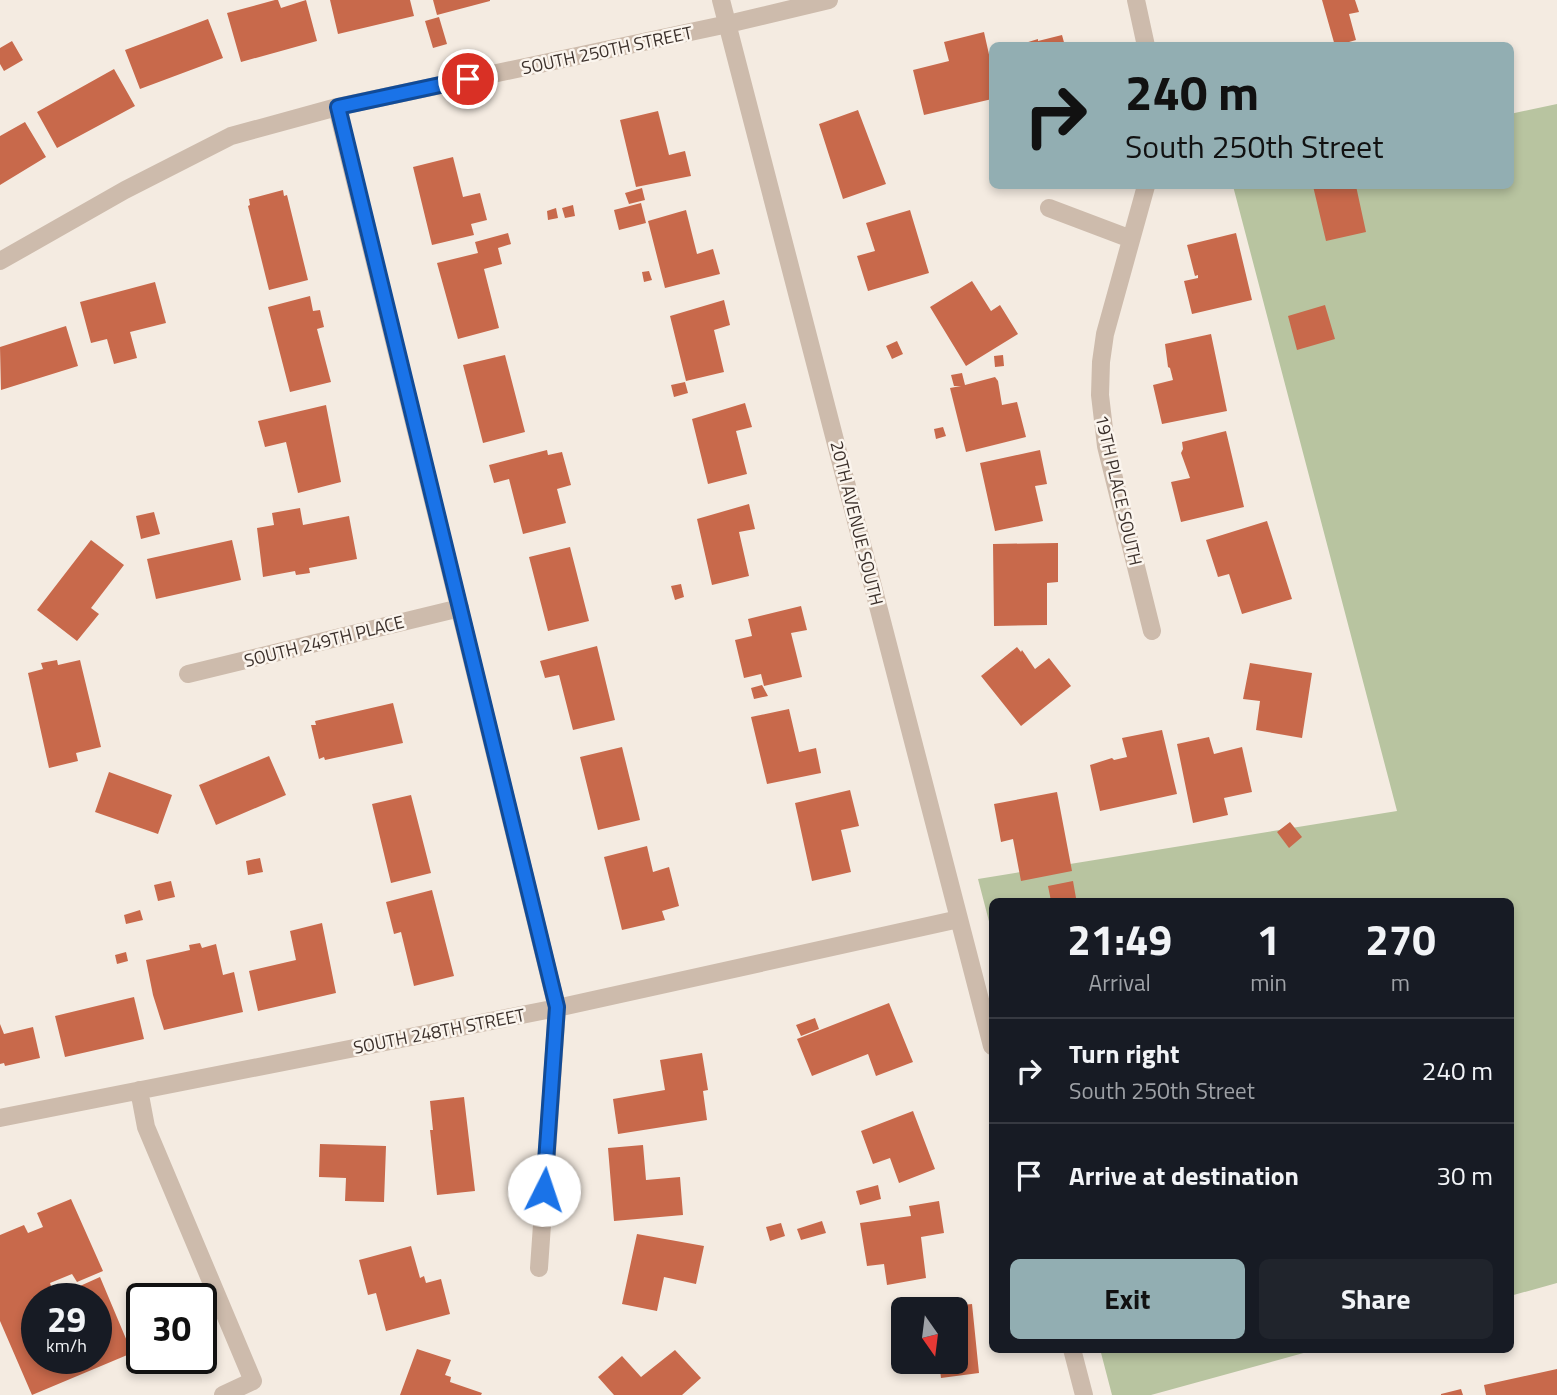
<!DOCTYPE html>
<style>
:root{--surface:#171b24;--page:#20242c;--text:#f1f3f6;--muted:#9ea1a6;--line:#363941;--accent:#92aeb2}
body{margin:0;font-family:"Titillium Web",sans-serif;background:var(--page);color:var(--text);height:100vh;display:flex;flex-direction:column;font-size:26px;white-space:nowrap}
*{box-sizing:border-box;margin:0}
p{font-size:23px;color:var(--muted)}
.icon{flex:none;width:38px;height:38px;fill:none;stroke:currentColor;stroke-width:2;stroke-linecap:round;stroke-linejoin:round}
.map{position:relative;flex:1;overflow:hidden}
.panel{position:absolute;left:989px;top:898px;width:525px;height:455px;display:flex;flex-direction:column;background:var(--surface);border-radius:10px;box-shadow:0 4px 10px #0003}
.panel>*{flex:none}
.banner{position:absolute;left:989px;top:42px;width:525px;height:147px;border-radius:10px;box-shadow:0 4px 10px #0003;background:#92aeb2;color:#111;overflow:hidden}
.needle{width:46px;rotate:166deg}
.controls{position:absolute;left:891px;top:1297px;display:grid;gap:14px}
.controls a{display:grid;place-items:center;width:77px;height:77px;border-radius:10px;background:var(--surface);box-shadow:0 4px 10px #0003;font-size:35px}
.speed{position:absolute;left:21px;top:1283px;display:flex;gap:14px;font-size:35px;font-weight:700;text-align:center}
.speed>*{display:grid;place-content:center;width:91px;height:91px;border-radius:50%;background:var(--surface);box-shadow:0 4px 10px #0003;line-height:1}
.speed small{font-size:18px;font-weight:400}
.speed .limit{border:4px solid #111;border-radius:10px;background:#fff;color:#111}
.pin{position:absolute;display:grid;place-items:center;width:60px;height:60px;color:#fff;margin:-30px;border:4px solid #fff;border-radius:50%;box-shadow:0 2px 7px #0007}
.me{position:absolute;width:77px;margin:-38px;rotate:4deg;stroke-linejoin:round;filter:drop-shadow(0 0 5px #0008)}
.turn{display:flex;align-items:center;gap:24px;height:147px;padding:0 21px;font-size:32px}
.turn .icon{width:91px;height:91px;stroke-width:2.5}
.turn b{display:block;font-size:49px;line-height:60px}
.eta{display:flex;justify-content:space-evenly;align-items:center;height:119px;text-align:center}
.eta b{font-size:42px;font-weight:700;line-height:49px}
.button{display:flex;gap:14px;margin-top:auto;padding:14px 21px}
.button a{flex:1;height:80px;border-radius:10px;background:var(--accent);color:#111;font-size:28px;font-weight:700;line-height:80px;text-align:center}
.button a+a{background:var(--page);color:var(--text)}
ul{padding:0;list-style:none}
li{display:flex;align-items:center;gap:21px;height:105px;padding:0 21px;border-top:2px solid var(--line)}
li div{flex:1}
li b{display:block;font-size:26px}
li em{font-style:normal}
.map>svg:first-child{display:block}
</style>
<div class="map">
<svg width="1557" height="1395" viewBox="0 0 1557 1395">
<rect width="100%" height="100%" fill="#f4ebe1"/>
<!-- green -->
<path fill="#b8c4a0" d="M1557,104V1283L1510,1296V901H992V933L978,879L1397,811L1233,186H1510V114Z
M1100,1349H1318L1151,1395H1112Z"/>
<!-- building -->
<path fill="#c8694b" fill-rule="evenodd" d="M275,0H278L281,8L306,0L317,41L241,62L227,13Z
M330,0H410L414,16L338,34Z
M433,0H490V1L437,15Z
M1322,0H1355L1359,12L1349,14L1356,40L1335,46Z
M439,17L447,44L433,48L425,21Z
M208,19L223,58L140,89L125,50Z
M984,32L992,68V99L924,115L913,70L949,61L944,42Z
M1062,35L1065,46H1015L1038,39V41Z
M12,41L23,60L4,71L0,64V48Z
M114,69L135,106L57,148L37,112Z
M858,110L886,184L843,199L819,124Z
M658,111L669,155L685,151L691,176L636,187L620,120Z
M25,122L46,157L0,185V136Z
M453,157L463,197L480,193L487,220L471,224L474,235L432,245L413,167Z
M1313,186H1356L1366,232L1326,241Z
M642,188L645,200L629,204L625,193Z
M283,190L284,196L287,195L308,280L269,290L248,206L250,205L249,199Z
M641,203L646,223L619,230L614,210Z
M573,205L575,216L565,218L562,208Z
M556,208L558,218L548,220L547,211Z
M686,210L697,254L713,249L720,274L665,288L648,221Z
M910,210L929,273L868,291L857,256L875,251L866,223Z
M508,233L511,244L498,248L502,264L484,269L499,328L458,339L437,263L478,253L475,242Z
M1236,233L1252,300L1192,314L1184,281L1198,278V275L1195,276L1187,245Z
M649,271L652,280L644,282L642,272Z
M972,281L991,311L1000,305L1018,334L966,366L930,307Z
M155,282L166,323L130,332L137,358L114,364L107,339L91,343L80,302Z
M310,296L313,311L320,310L324,327L317,329L331,382L290,392L268,307Z
M724,300L730,325L714,330L724,372L686,381L670,316Z
M1325,305L1335,339L1297,350L1288,316Z
M66,326L78,366L1,390L0,347Z
M1211,334L1227,411L1162,424L1153,385L1173,380L1170,368L1168,367L1165,344Z
M897,341L903,354L892,359L886,346Z
M505,355L525,432L483,443L463,365Z
M1003,355L1004,366L995,367L994,356Z
M962,373L965,385L995,377L998,381L1002,405L1017,402L1026,437L966,452L950,388L961,386H954L951,375Z
M685,382L688,393L674,397L671,385Z
M745,403L752,427L736,431L747,474L708,484L692,419Z
M326,405L341,482L298,493L286,442L265,447L258,421Z
M943,427L946,436L936,439L934,429Z
M1226,431L1244,507L1181,522L1171,482L1190,478L1181,453L1183,449L1182,442Z
M547,450L548,455L562,452L571,485L557,489L566,523L523,534L509,479L494,483L489,465Z
M1040,450L1047,484L1035,486L1043,521L995,531L980,463Z
M749,504L755,529L739,532L749,576L712,585L697,519Z
M300,508L303,525L349,516L357,559L309,568L310,573L296,575L295,571L263,577L257,528L274,525L272,513Z
M154,512L160,534L141,539L136,516Z
M1267,521L1292,599L1242,614L1229,574L1218,577L1206,540Z
M91,540L124,565L91,608L99,614L77,641L37,610Z
M232,540L241,580L156,599L147,559Z
M1058,543V582L1047,583V625L994,626L993,544Z
M570,547L589,621L548,631L529,557Z
M681,584L684,597L675,600L671,586Z
M801,606L807,630L791,633L802,677L764,686L761,674L744,678L735,640L752,636L748,619Z
M597,646L615,720L573,730L559,675L545,678L540,661Z
M1017,647L1021,652L1022,650L1035,669L1049,658L1071,686L1021,726L981,676Z
M57,660L58,665L80,660L101,747L76,753L78,761L49,768L28,673L43,669L41,663Z
M1250,663L1312,673L1302,738L1256,730L1260,701L1243,699Z
M762,685L768,696L754,699L751,688Z
M393,703L403,743L325,760L324,757L319,759L311,725H316L315,721Z
M789,709L799,752L816,748L821,773L767,784L751,717Z
M1162,730L1177,794L1100,811L1090,765L1112,758L1114,760L1127,757L1122,738Z
M1209,737L1214,754L1242,747L1252,792L1224,798L1228,815L1193,823L1177,744Z
M622,747L640,820L598,830L580,757Z
M269,756L286,795L216,825L199,785Z
M109,772L172,795L158,834L95,812Z
M850,790L859,826L841,830L851,872L812,881L795,803Z
M1057,792L1072,871L1021,881L1013,839L1001,842L994,804Z
M411,795L431,873L391,883L372,804Z
M1290,822L1302,837L1289,848L1277,832Z
M647,846L653,872L669,867L679,906L662,911L665,920L622,930L604,857Z
M260,858L263,872L248,875L246,861Z
M171,881L175,897L158,901L154,885Z
M1073,881L1076,898L1051,901L1048,886Z
M432,890L454,976L414,986L401,932L394,934L386,902Z
M140,910L143,920L126,924L124,915Z
M322,923L336,993L258,1011L249,971L296,960L290,931Z
M200,943L202,948L216,944L223,975L234,972L243,1012L164,1030L153,995L146,960L190,950L189,945Z
M126,952L128,961L117,964L115,955Z
M134,997L144,1039L65,1057L55,1016Z
M889,1003L913,1062L876,1076L868,1054L812,1076L797,1039Z
M815,1018L819,1029L801,1036L796,1025Z
M0,1024L4,1034L33,1027L40,1058L5,1066L4,1063L0,1064Z
M702,1053L708,1090L703,1091L707,1120L618,1134L613,1099L665,1090L660,1060Z
M464,1097L475,1191L437,1195L430,1130H433L430,1101Z
M913,1111L935,1169L899,1183L890,1158L873,1164L861,1131Z
M320,1144L386,1146L384,1202L345,1201L346,1178L319,1177Z
M643,1145L646,1180L680,1177L683,1215L614,1221L608,1148Z
M878,1185L881,1199L860,1205L856,1191Z
M71,1199L103,1271L77,1282L72,1274L50,1283L52,1289L57,1287L60,1295L100,1277L132,1353L32,1395L0,1321V1235L24,1225L28,1233L43,1227L37,1213ZM37,1298H96V1358H37Z
M939,1201L944,1233L921,1237L926,1278L887,1285L884,1264L867,1266L860,1223L911,1216L909,1206Z
M822,1221L826,1233L801,1240L797,1229Z
M781,1223L785,1236L770,1241L766,1227Z
M637,1234L704,1246L696,1284L664,1277L657,1311L622,1304Z
M411,1246L420,1278L424,1276L426,1283L441,1279L450,1314L386,1331L376,1293L368,1295L359,1260Z
M972,1304L979,1373L941,1378L939,1362H956V1309L942,1307Z
M417,1349L451,1360L445,1375L451,1377L450,1382L482,1393L481,1395H400Z
M675,1350L701,1378L682,1395H614L598,1377L622,1356L641,1377Z
M1557,1369V1395H1486L1484,1385Z
M1461,1389L1463,1395H1441V1394Z"/>
<g fill="none" stroke-linecap="round" stroke-linejoin="round">
<!-- minor -->
<path stroke="#cdbbac" stroke-width="18" d="M721,0L992,1046
M1136,0L1146,46
M337,107L557,1008L539,1268
M1146,186L1105,334L1101,362L1100,395L1106,446L1152,631
M1049,208L1131,239
M0,261L125,190L231,136L337,107L728,24L829,0
M188,674L460,608
M139,1090L146,1127L253,1381L223,1395
M0,1118L557,1008L959,919
M1072,1349L1084,1395"/>
</g>
<g fill="none" stroke-linecap="round" stroke-linejoin="round">
<defs>
<path id="route" d="M468,79L338,107L557,1007L544,1190"/>
</defs>
<!-- route casing -->
<use href="#route" stroke="#114b97" stroke-width="18"/>
<!-- route -->
<use href="#route" stroke="#1a73e8" stroke-width="12"/>
</g>
<g text-anchor="middle" dominant-baseline="central" stroke-width="5" stroke-linejoin="round" paint-order="stroke">
<!-- street labels -->
<g font-size="18" fill="#3b302b" stroke="#fbf5ee">
<text transform="translate(607 50) rotate(-12)">SOUTH 250TH STREET</text>
<text transform="translate(1119 490) rotate(77)">19TH PLACE SOUTH</text>
<text transform="translate(857 523) rotate(76)">20TH AVENUE SOUTH</text>
<text transform="translate(324 641) rotate(-14)">SOUTH 249TH PLACE</text>
<text transform="translate(439 1031) rotate(-11)">SOUTH 248TH STREET</text>
</g>
</g>
</svg>
<div class="controls">
<a><svg class="needle" viewBox="-14 -14 28 28"><path d="M0-13l5 13h-10z" fill="#e53935"/><path d="M0 13l5-13h-10z" fill="#9ea1a6"/></svg></a>
</div>
<div class="speed"><div>29<small>km/h</small></div><div class="limit">30</div></div>
<div class="pin" style="left:468px;top:79px;background:#d93025"><svg class="icon" aria-label="arrive" viewBox="0 0 24 24"><path d="M6 21V4h12l-3 4 3 4H6"/></svg></div>
<svg class="me" style="left:544px;top:1190px" viewBox="-20 -20 40 40"><circle r="19" fill="#fff"/><path d="M0-13L10 11 0 6-10 11z" fill="#1a73e8"/></svg>
<div class="banner">
<div class="turn"><svg class="icon" aria-label="right" viewBox="0 0 24 24"><path d="M7 20v-9h11M14 6l5 5-5 5"/></svg><div><b>240 m</b>South 250th Street</div></div>
</div>
<section class="panel">
<div class="eta">
<div><b>21:49</b><p>Arrival</p></div>
<div><b>1</b><p>min</p></div>
<div><b>270</b><p>m</p></div>
</div>
<ul>
<li><svg class="icon" aria-label="right" viewBox="0 0 24 24"><path d="M7 20v-9h11M14 6l5 5-5 5"/></svg><div><b>Turn right</b><p>South 250th Street</p></div><em>240 m</em></li>
<li><svg class="icon" aria-label="arrive" viewBox="0 0 24 24"><path d="M6 21V4h12l-3 4 3 4H6"/></svg><div><b>Arrive at destination</b></div><em>30 m</em></li>
</ul>
<div class="button"><a>Exit</a><a>Share</a></div>
</section>
</div>
